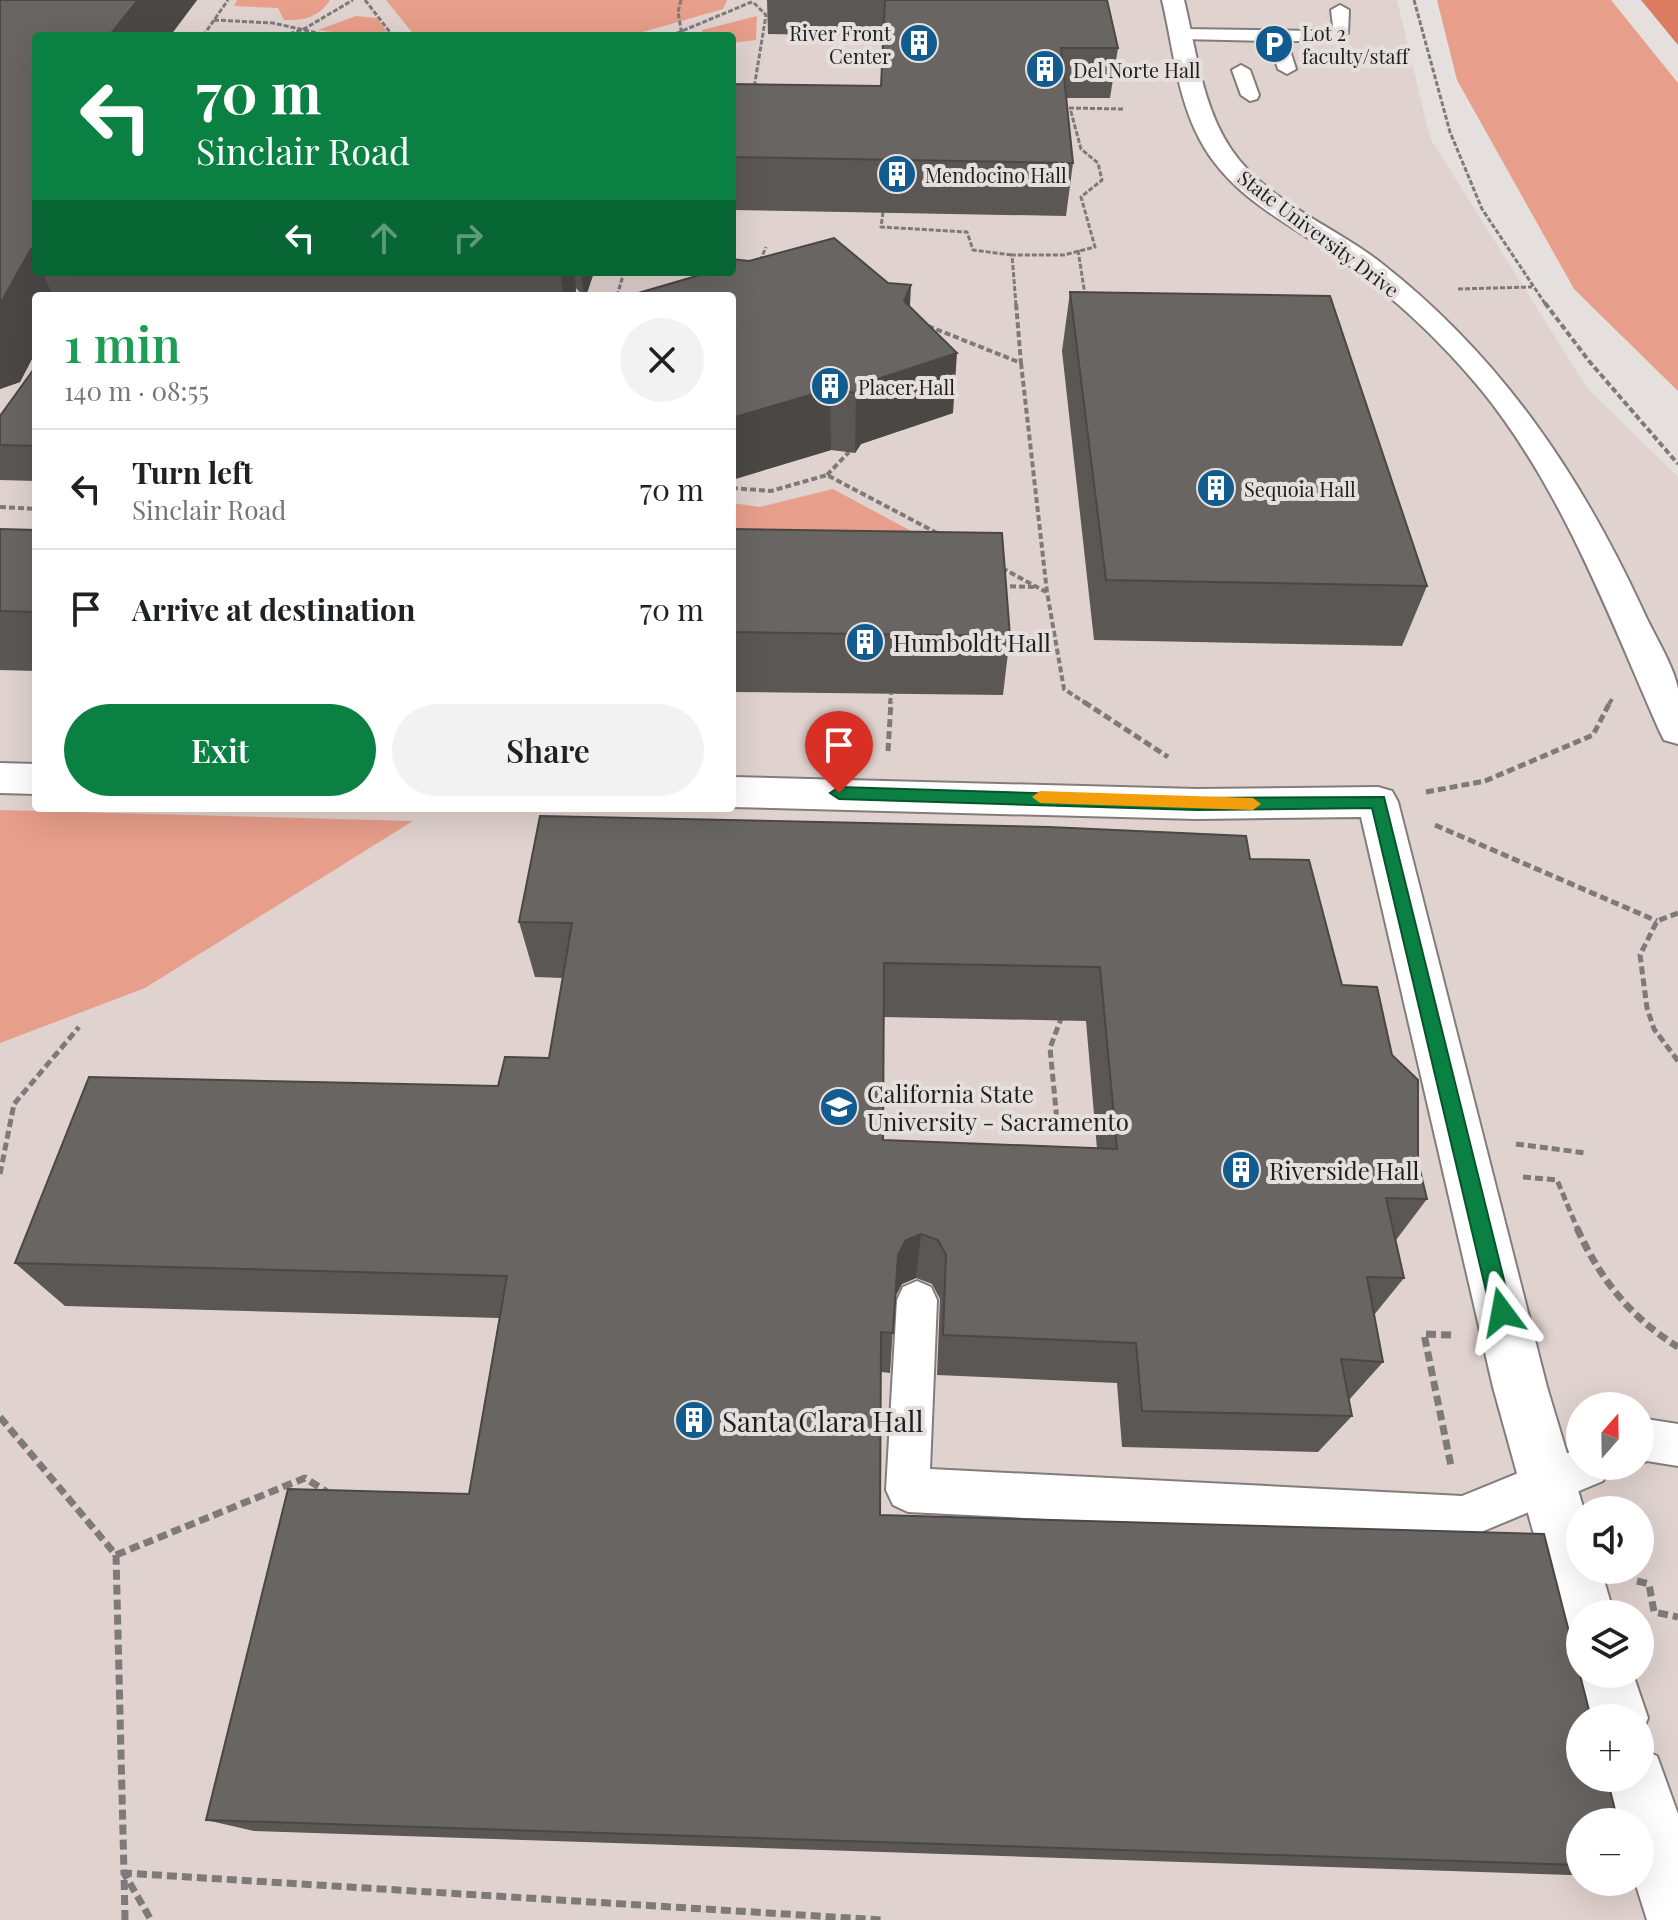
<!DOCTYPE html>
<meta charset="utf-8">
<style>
:root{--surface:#fff;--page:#f2f2f2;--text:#202124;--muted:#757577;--line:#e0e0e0;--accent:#0b8043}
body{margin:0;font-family:"Playfair Display",serif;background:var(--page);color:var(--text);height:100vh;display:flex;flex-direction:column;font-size:30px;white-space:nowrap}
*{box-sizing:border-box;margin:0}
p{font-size:26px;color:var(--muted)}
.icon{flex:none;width:44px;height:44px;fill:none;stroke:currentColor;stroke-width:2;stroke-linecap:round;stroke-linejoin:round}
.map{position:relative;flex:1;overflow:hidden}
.sheet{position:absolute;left:32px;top:292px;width:704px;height:520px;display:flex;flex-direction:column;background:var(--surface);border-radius:8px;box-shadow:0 8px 32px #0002}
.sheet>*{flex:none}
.guide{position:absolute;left:32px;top:32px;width:704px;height:244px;border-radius:8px;box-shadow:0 8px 32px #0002;background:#0b8043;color:#fff;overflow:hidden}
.needle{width:52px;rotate:20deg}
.buttons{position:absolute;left:1566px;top:1392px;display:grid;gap:16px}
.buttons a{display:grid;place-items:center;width:88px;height:88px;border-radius:50%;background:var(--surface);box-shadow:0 8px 32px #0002;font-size:40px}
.pin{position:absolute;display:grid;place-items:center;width:68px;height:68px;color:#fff;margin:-82px -34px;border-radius:50% 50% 50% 0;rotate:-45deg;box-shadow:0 0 8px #0007}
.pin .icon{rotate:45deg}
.me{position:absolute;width:88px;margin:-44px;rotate:347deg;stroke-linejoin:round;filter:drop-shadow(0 0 6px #0008)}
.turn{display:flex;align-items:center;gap:28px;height:168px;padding:0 32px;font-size:36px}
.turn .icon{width:104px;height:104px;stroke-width:2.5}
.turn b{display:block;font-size:56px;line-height:68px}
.lanes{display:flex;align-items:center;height:76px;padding:0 32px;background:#0003;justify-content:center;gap:40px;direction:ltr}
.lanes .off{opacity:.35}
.round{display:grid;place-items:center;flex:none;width:84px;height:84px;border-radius:42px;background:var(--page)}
.summary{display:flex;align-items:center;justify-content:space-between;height:136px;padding:0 32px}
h1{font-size:48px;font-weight:600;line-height:60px;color:#1e9e55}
.cta{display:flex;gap:16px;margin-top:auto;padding:16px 32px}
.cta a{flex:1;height:92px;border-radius:48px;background:var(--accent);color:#fff;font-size:32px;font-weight:600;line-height:92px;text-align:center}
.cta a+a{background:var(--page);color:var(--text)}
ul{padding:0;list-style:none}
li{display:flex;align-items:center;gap:24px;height:120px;padding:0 32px;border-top:2px solid var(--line)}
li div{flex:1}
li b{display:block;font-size:30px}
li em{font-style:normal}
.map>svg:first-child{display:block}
</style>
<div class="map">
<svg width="1678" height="1920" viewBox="0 0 1678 1920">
<rect width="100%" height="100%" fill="#e5e0de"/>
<!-- built -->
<path fill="#e0d2ce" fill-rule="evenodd" d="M0,0H1397L1430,138L1587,388L1678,477V1920H0ZM36,36H732V272H36ZM36,296H732V808H36ZM1580,1406H1640V1466H1580ZM1580,1510H1640V1570H1580ZM1580,1614H1640V1674H1580ZM1580,1718H1640V1778H1580ZM1580,1822H1640V1882H1580Z"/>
<!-- green -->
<path fill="#e79e8a" d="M237,0H330C318,18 305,20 284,20L278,8L234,6Z
M386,0H727L723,9L629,36H415Z
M1437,0H1611L1678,83V391L1574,289L1457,80Z
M356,16L377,18L388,33L361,36L318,30Z
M757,16L756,40L732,43V36H702V30Z
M833,489L1004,581L732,574V503L760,507Z
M0,810L413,821L145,988L0,1043Z"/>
<!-- water -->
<path fill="#db7b62" d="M1641,0H1678V45Z"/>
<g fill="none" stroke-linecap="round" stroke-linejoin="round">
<defs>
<path id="lane" d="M1340,5L1349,10L1348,33L1317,41H1287L1296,69L1287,74L1278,69L1269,41L1182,39L1173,34L1182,29L1316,31L1333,26L1331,10Z
M1241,65L1250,70L1259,95L1257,99L1250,101L1241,95L1232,70Z
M917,1281L931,1287L937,1300L930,1469L1462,1496L1580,1448V1466H1609L1603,1481L1462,1540L908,1512L893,1505L886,1490L897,1300L903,1287Z
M1646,1419L1678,1424V1466L1647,1461L1640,1464V1421Z"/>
<path id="street" d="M0,763L36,764V794L0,793Z
M732,777L1197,789L1378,787L1392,791L1398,802L1547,1387L1584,1510H1580V1570H1601L1614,1614H1580V1641L1564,1635L1556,1614L1493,1387L1361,817L1197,819L732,807Z
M1580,1657V1674H1633L1648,1718L1640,1737V1718H1586L1573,1674Z
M1640,1749L1657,1756L1678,1814V1920H1647L1635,1882H1640V1822H1617L1604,1778H1640Z"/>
<path id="secondary" d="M1162,0H1184C1196,49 1202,106 1231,149C1267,202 1332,225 1380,262C1499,355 1578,471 1641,606C1651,630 1674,665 1678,689C1678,706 1678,727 1678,744L1664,740L1659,730C1608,614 1563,492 1483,392C1443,343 1393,296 1342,260C1290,224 1231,198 1200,140C1177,97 1173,46 1162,0Z"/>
</defs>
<!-- lane casing -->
<use href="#lane" stroke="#827d7b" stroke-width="4"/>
<!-- street casing -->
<use href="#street" stroke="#827d7b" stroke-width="4"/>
<!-- secondary casing -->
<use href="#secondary" stroke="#827d7b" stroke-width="4"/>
<!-- path-far3 -->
<path stroke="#7e7a79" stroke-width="3" stroke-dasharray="5 2" stroke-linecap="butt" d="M365,0L393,36
M681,0L678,12L682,35
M1414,0L1450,132L1482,209L1546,305
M754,3L766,15L754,88
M214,20L273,23L331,36
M203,36L228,0
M283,36L304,29L353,0
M670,36L754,1
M1069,108L1124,109
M883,212L881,227L967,232L973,250L1012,255
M1078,250L1085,295
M760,261L766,247
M1458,289L1532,287
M617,296L624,272
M1016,305L1012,255H1064L1095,247L1081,197L1102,180L1098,163L1081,149L1070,108"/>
<!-- path-far2 -->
<path stroke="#7e7a79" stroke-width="4" stroke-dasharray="6 3" stroke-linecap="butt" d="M1545,303L1589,361L1678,464
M928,326L1021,363L1016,303
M1021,363L1047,592L1064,689L1087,704
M827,475L849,452
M732,488L771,491L827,475L937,533
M0,507L36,509
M35,508L36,526
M1002,568L1046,592
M1001,586L1035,587
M890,704L891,694
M1609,704L1612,699"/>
<!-- path-far1 -->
<path stroke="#7e7a79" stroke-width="5" stroke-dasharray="8 4" stroke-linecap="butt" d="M1084,702L1168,757
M888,751L891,702
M1426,792L1485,781L1593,735L1610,702
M1435,825L1657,921
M1678,913L1657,921L1640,955L1647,1008L1654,1029L1678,1061
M1062,1016L1050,1048L1057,1121L1096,1128
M1516,1144L1586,1153
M0,1174L14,1104L79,1027
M1523,1177L1557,1180L1578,1230"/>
<!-- path -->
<path stroke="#7e7a79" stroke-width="7" stroke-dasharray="10 5" stroke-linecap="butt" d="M1577,1228C1600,1279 1630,1317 1678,1347
M1451,1335L1424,1334L1451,1466
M0,1417L116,1555L124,1873L151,1920
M116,1555L305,1478L327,1492
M1637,1581L1649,1584L1654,1612L1678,1617
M125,1920L124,1873L882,1920"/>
<!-- lane -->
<use href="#lane" fill="#fff" fill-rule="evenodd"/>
<!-- street -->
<use href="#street" fill="#fff" fill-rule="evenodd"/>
<!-- secondary -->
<use href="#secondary" fill="#fff" fill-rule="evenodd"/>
</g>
<!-- wall -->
<path fill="#5a5755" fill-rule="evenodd" d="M0,0H197L170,36H36V272H594L586,296H583L576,288L575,296H36V351L20,382L0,389Z
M767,0H1107L1118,48L1110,98H1066L1073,163L1066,216L732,210V84L881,86L884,36L768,34Z
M1070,292L1427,586L1402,646L1094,640L1062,351Z
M732,296L910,306L953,413L861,444L855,453L831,450L735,479L732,475Z
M36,366V481L0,480V416Z
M0,529L36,530V671L0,670Z
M732,529L1010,636L1003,695L732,692Z
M1250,859L1392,1055L1427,1199L1396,1240L1404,1278L1374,1315L1383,1362L1349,1400L1352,1416L1318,1452L1122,1447L1117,1383L937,1375L940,1299L932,1284L916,1278L902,1284L895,1297L890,1373L881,1372L880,1515L1580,1822V1874L1570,1875L254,1831L206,1820L469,1494L499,1318L65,1306L15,1263L498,1086L549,1058L563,978L535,977L519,922ZM883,1017L1086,1021L1097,1149L883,1140Z"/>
<!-- shaded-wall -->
<path fill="#4a4745" d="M138,0H197L170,36H109Z
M31,249L36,260V272H42L53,296H36V351L20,382L0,389V304Z
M560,272H574L576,288L575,296H564Z
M581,272H594L586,296H584Z
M911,285L908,345L904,301Z
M957,353L953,413L861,444L855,453L856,393L862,384Z
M830,389L831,450L735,479L732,442V418Z
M921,1234L916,1278L902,1284L894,1299L898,1255L906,1240Z"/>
<!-- building -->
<path fill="#696563" stroke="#4a4745" stroke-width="2" fill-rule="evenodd" d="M0,0H138L109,36H36V249H31L0,304Z
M885,0H1107L1118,48H1061L1073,163L732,157V84L881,86Z
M834,238L888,283L911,285L904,301L957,353L862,384L856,393L830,389L732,418V296H628L710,272H732V259L749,261Z
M1070,292L1330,296L1427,586L1106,580Z
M36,366V446L0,445V416Z
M0,529L36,530V612L0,611Z
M732,529L1002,533L1010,636L732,632Z
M540,816L1049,827L1246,836L1250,859L1309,860L1342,985L1377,987L1392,1055L1418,1080V1162L1427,1199L1386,1198L1404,1278L1367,1277L1383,1362L1341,1359L1352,1416L1142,1411L1136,1343L943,1335L946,1255L938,1240L921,1234L906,1240L898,1255L893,1333L881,1332L880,1515L1544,1534L1591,1718H1580V1778H1607L1618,1822H1580V1865L206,1820L288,1489L469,1494L507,1276L15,1263L89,1077L498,1086L505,1057L549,1058L572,923L519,922ZM884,963L1100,967L1117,1149L883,1140Z"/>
<!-- route -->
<path fill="#0b8043" stroke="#07532c" stroke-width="2" d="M839,787L1197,798L1384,797L1512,1312L1509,1319L1502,1322L1494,1319L1491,1312L1372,808L1197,810L839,799L830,793Z"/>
<!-- slow -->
<path fill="#f59e0b" d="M1040,791L1253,798L1261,804L1253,810L1040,803L1032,797Z"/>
<!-- icons -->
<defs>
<symbol id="building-disc" viewBox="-11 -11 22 22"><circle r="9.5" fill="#125b8f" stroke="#e5e0de"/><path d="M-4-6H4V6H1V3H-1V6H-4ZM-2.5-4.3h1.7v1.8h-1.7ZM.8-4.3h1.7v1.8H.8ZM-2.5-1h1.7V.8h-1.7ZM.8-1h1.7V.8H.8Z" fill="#fff"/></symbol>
<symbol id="parking-disc" viewBox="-11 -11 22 22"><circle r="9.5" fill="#125b8f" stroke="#e5e0de"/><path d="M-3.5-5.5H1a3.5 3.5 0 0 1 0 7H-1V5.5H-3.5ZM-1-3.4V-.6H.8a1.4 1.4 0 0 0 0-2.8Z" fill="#fff"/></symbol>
<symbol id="university-disc" viewBox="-11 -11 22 22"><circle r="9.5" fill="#125b8f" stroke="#e5e0de"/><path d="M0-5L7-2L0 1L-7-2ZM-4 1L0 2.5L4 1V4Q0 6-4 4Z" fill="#fff"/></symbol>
</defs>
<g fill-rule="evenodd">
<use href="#building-disc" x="897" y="21" width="44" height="44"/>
<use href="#parking-disc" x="1252" y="22" width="44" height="44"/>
<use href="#building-disc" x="1023" y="47" width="44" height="44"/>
<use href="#building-disc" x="875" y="152" width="44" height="44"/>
<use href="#building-disc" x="808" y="364" width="44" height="44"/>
<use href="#building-disc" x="1194" y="466" width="44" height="44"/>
<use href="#building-disc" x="843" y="620" width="44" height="44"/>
<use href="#university-disc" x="817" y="1085" width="44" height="44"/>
<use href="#building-disc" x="1219" y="1148" width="44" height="44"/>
<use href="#building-disc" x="672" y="1398" width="44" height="44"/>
</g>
<g text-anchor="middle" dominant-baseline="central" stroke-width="8" stroke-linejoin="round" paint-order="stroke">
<!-- far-poi labels -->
<g font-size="20" fill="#211f1e" stroke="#e5e0de" text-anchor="start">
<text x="891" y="32" text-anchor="end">River Front<tspan x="891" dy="23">Center</tspan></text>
<text x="1302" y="32">Lot 2<tspan x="1302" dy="23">faculty/staff</tspan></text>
<text x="1073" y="69">Del Norte Hall</text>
<text x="925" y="174">Mendocino Hall</text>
<text x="858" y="386">Placer Hall</text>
<text x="1244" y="488">Sequoia Hall</text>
</g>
<!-- far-street labels -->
<g font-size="20" fill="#211f1e" stroke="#e5e0de">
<text transform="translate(1319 233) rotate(37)">State University Drive</text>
</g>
<!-- poi labels -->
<g font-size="24" fill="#211f1e" stroke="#e5e0de" text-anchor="start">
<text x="893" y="642">Humboldt Hall</text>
<text x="867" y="1093">California State<tspan x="867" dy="28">University - Sacramento</tspan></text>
<text x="1269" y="1170">Riverside Hall</text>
</g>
<!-- near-poi labels -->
<g font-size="28" fill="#211f1e" stroke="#e5e0de" text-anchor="start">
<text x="722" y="1420">Santa Clara Hall</text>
</g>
</g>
</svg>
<div class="buttons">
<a><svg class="needle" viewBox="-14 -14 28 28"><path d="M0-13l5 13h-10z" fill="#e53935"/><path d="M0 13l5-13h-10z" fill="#757577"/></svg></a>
<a><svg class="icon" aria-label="sound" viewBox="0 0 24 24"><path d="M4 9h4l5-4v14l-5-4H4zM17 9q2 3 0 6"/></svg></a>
<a><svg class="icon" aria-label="layers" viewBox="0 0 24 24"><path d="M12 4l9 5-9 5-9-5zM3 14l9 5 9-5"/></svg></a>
<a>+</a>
<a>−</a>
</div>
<div class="pin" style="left:839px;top:793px;background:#d93025"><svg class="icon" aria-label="arrive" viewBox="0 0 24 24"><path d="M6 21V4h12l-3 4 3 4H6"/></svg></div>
<svg class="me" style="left:1502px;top:1312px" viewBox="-20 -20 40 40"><path d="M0-17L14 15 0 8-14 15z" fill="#0b8043" stroke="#fff" stroke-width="4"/></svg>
<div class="guide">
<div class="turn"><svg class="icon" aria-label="left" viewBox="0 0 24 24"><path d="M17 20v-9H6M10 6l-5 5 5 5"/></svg><div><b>70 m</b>Sinclair Road</div></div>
<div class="lanes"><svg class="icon" aria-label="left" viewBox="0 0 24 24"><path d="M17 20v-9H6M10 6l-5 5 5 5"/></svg><svg class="icon off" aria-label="ahead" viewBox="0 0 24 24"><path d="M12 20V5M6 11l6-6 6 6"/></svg><svg class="icon off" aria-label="right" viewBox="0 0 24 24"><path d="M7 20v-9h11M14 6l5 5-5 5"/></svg></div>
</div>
<section class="sheet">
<div class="summary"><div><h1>1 min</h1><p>140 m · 08:55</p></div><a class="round"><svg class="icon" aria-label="close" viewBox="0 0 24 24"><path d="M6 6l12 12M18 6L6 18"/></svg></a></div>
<ul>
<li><svg class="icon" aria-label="left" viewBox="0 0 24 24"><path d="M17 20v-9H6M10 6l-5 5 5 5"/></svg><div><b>Turn left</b><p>Sinclair Road</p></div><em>70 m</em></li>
<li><svg class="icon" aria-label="arrive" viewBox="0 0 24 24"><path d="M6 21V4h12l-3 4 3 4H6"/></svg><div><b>Arrive at destination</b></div><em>70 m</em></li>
</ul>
<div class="cta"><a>Exit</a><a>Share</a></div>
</section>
</div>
